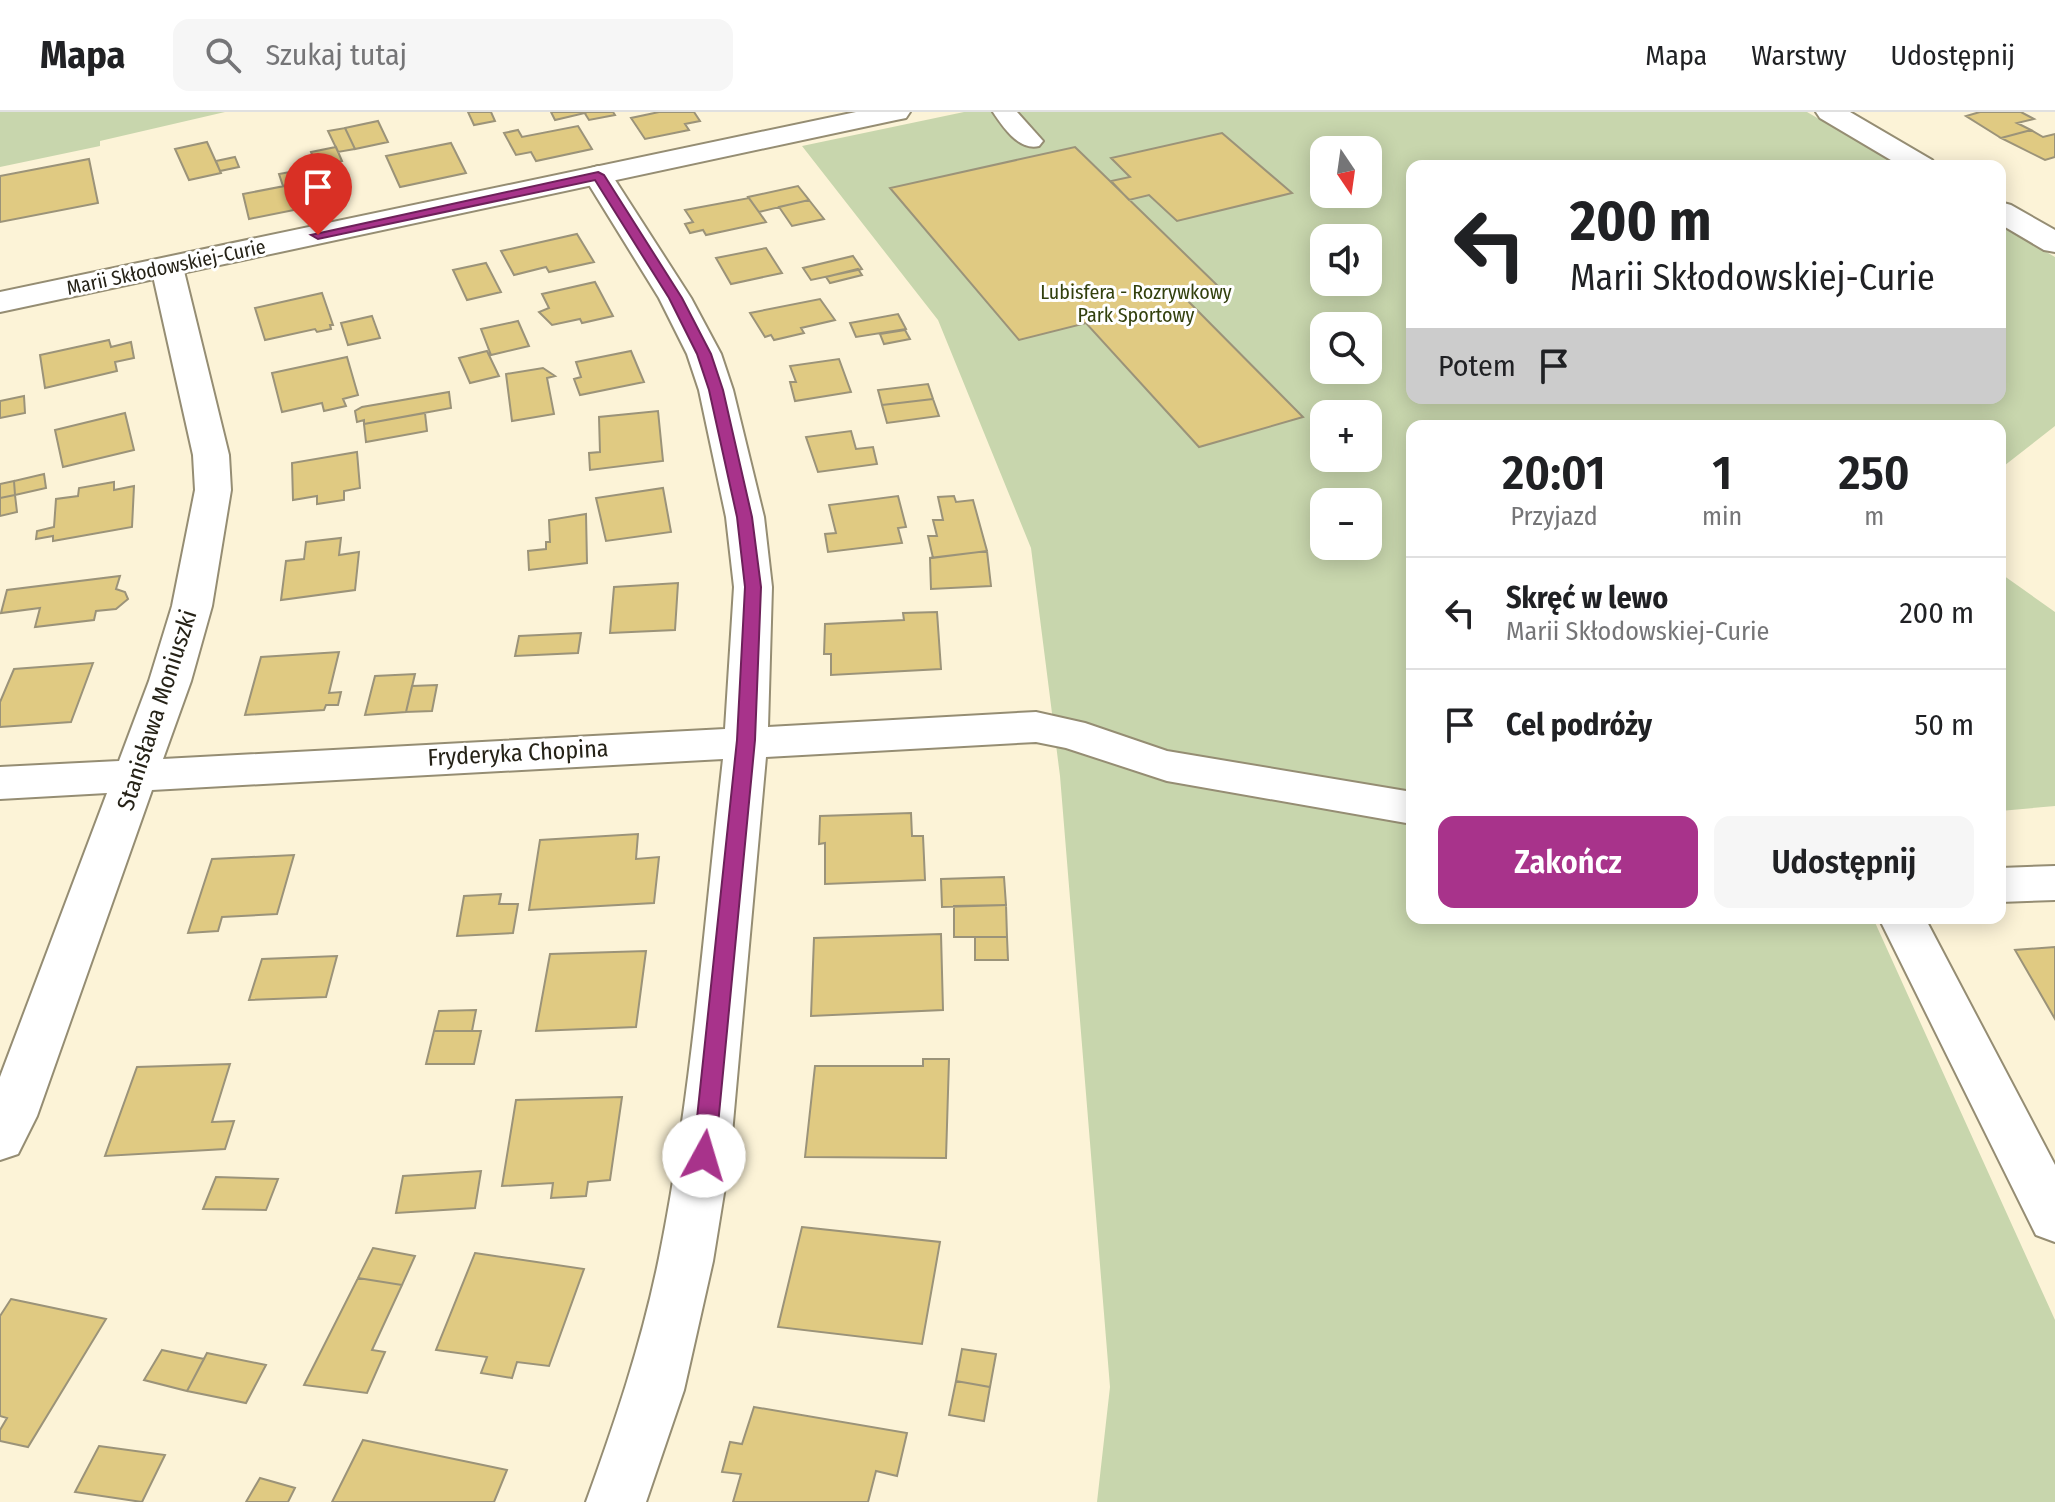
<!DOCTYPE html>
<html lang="pl">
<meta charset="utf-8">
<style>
:root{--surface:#fff;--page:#f6f6f6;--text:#202124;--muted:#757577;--line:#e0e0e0;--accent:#a8338b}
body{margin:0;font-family:"Fira Sans Condensed",sans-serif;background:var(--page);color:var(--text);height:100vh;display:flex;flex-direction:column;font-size:30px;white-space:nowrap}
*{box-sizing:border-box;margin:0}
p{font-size:26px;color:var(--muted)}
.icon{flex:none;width:44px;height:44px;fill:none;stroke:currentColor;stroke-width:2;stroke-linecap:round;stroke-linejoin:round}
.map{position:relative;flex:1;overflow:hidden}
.panel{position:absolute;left:1406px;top:308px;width:600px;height:504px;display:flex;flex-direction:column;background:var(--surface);border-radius:16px;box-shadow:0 4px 20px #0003}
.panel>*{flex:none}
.banner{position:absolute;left:1406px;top:48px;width:600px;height:244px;border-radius:16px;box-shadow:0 4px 20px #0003;background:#fff;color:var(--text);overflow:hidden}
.needle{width:52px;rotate:167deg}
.tools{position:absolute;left:1310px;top:24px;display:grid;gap:16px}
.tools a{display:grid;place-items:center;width:72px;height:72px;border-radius:16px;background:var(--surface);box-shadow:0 4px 20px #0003;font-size:40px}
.pin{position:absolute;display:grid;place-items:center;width:68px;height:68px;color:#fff;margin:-82px -34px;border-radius:50% 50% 50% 0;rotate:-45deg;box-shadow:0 0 8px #0007}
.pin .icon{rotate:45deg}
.me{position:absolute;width:88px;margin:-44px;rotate:6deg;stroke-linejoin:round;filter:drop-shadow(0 0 6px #0008)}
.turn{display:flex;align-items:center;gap:28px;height:168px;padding:0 32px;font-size:36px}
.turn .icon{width:104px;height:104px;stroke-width:2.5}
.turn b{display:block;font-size:56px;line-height:68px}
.then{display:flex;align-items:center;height:76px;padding:0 32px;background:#0003;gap:16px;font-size:30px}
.eta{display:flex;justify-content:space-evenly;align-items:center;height:136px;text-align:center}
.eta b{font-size:48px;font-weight:600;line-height:56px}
.cta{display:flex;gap:16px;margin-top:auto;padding:16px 32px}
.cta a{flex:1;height:92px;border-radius:16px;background:var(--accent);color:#fff;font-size:32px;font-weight:600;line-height:92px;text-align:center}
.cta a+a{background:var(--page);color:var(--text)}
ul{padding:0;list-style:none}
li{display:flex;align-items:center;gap:24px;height:112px;padding:0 32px;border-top:2px solid var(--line)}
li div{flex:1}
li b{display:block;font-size:30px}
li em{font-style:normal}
header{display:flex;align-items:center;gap:48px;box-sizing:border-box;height:112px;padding:0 40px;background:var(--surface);border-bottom:2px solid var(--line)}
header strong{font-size:38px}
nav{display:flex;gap:44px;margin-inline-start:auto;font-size:28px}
.search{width:560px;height:72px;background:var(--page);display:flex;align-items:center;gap:20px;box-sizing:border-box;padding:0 28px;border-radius:16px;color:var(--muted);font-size:30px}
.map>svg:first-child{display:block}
</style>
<header>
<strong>Mapa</strong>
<div class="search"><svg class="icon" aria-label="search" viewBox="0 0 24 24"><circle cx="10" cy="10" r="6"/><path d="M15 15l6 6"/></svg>Szukaj tutaj</div>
<nav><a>Mapa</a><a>Warstwy</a><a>Udostępnij</a></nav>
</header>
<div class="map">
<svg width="2055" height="1390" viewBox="0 0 2055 1390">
<rect width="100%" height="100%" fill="#fcf3d7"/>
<!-- green -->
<path fill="#c8d6ad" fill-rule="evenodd" d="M0,0H225L100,29V34L0,55Z
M964,0H1807L1900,54H1412V286H2000V113L2055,145V314L2000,357V314H1412V806H1873L2055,1208V1390H1097L1110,1275L1060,664L1031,436L938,208L802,34ZM1324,38H1368V82H1324ZM1324,126H1368V170H1324ZM1324,214H1368V258H1324ZM1324,302H1368V346H1324ZM1324,390H1368V434H1324Z
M2000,461L2055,500V694L2000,699Z"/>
<!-- building -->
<path fill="#e0ca82" stroke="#9b9379" stroke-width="2" d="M468,0H491L495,9L474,13Z
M551,0H584L585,1L555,8Z
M584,0H613L615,3L589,8Z
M659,0H694L700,9L685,12L689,18L645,27L631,6Z
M1980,0H2021L2034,7L2017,11L2031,18L2001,26L1966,4Z
M378,9L388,30L355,37L345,16Z
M578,14L592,37L536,49L531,40L516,43L504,21L518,18L522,25Z
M345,16L355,37L338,40L328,19Z
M2031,18L2043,25L2055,22V45L2045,48L2001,26Z
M1222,21L1292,81L1177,109L1149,83L1129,88L1111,69L1130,65L1111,46Z
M207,30L221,61L189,68L175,37Z
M451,31L466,61L400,75L386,44Z
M336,35L342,49L317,54L311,40Z
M1075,35L1220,176L1184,185L1303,305L1199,335L1086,211L1019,228L890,76Z
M235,45L239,55L220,59L216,49Z
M89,47L98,91L0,110V64Z
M312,56L316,68L283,74L279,62Z
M316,68L324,92L249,107L243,82Z
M798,74L809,88L759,100L748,85Z
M749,86L766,110L706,123L703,118L690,121L685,112L693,110L685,98Z
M809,88L824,107L792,114L779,95Z
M577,122L594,150L549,160L546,155L514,163L501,139Z
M766,136L782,161L731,172L716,146Z
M853,144L862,157L811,168L803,156Z
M486,151L501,180L467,188L453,158Z
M858,157L862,163L830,171L826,165Z
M595,170L613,204L582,211L580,207L552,213L539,200L549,196L542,182Z
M322,181L333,213H330L331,217L317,220L315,217L265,228L255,196Z
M820,187L835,208L801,216L804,221L774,228L771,223L765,225L750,201Z
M898,202L906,217L856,225L850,211Z
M372,204L380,226L348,233L341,211Z
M518,209L529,234L491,243L481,217Z
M905,218L910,227L884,232L880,222Z
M109,228L111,235L131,230L134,246L115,250L117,259L45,276L40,243Z
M487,239L499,264L470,271L459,246Z
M631,239L644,270L580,283L574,267L581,265L576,250Z
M347,245L358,283L343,287L346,294L324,299L322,291L282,300L272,261Z
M839,247L851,280L795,289L790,270H796L790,254Z
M543,256L555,264L547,266L554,302L512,309L506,262Z
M928,272L933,287L882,293L878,278Z
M449,280L451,296L364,312V308L357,310L355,299L362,295Z
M24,284L25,301L0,306V289Z
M933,287L939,304L887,311L882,293Z
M658,299L663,349L590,358L589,341L600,340L599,305Z
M125,301L134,338L63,355L55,318Z
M425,301L427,319L366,330L364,312Z
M851,319L856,337L873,335L877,352L818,360L806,325Z
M357,340L360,376L344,379V388L317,392V384L293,388L292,351Z
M44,362L46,376L15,383L14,369Z
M14,369L15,383L0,386V372Z
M114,370V378L134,374L132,415L53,429V424L36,427L37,419L54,415L56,387L78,384L79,376Z
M663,376L671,420L606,429L596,386Z
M15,383L17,400L0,404V386Z
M898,384L906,415L898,416L902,431L828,440L825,422L836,421L829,393Z
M954,384L956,390L973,388L987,439L933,446L928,424H937L933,408H943L938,385Z
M586,402L587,451L529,458L528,439L546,437V430H550L549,408Z
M341,426L339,443L359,440L355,478L281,488L286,449L304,447L306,430Z
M987,439L991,474L931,477L930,446Z
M120,464L116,477L125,480L128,487L116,497L96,499L94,508L35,515L40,496L1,501L7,478Z
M678,471L675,518L610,521L614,475Z
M937,500L941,557L831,563V542H824L825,512L904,508L903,501Z
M581,521L578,541L515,544L519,524Z
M339,540L329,581L341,580L338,593H326L324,598L245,603L261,545Z
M93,551L71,610L0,615V590L14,557Z
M415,562L406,600L365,603L375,564Z
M437,573L432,599L406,600L412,574Z
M911,701L912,724H923L925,768L825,772V731L819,732L820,704Z
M638,722L636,747L659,745L654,791L529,798L540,728Z
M294,743L277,802L222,805L218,819L188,821L212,747Z
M1004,765L1006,793L942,795L941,767Z
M501,782L499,792H518L513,821L457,824L464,784Z
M1006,793L1007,825H954V794Z
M941,822L943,898L811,904L814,826Z
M975,825H1007L1008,848H975Z
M2055,835V907L2015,838Z
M646,839L636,915L536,919L550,842Z
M337,844L326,885L249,888L262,847Z
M476,898L472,919H434L439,899Z
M434,919H481L474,952H426Z
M923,947H949L946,1046L805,1045L815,954H923Z
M230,952L212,1010L234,1009L225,1037L105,1044L137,955Z
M622,985L610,1068L588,1070L586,1084L551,1086L553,1071L502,1074L516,988Z
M481,1059L475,1096L396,1101L403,1064Z
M216,1065L278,1067L266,1098L203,1097Z
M802,1115L940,1130L922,1232L778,1215Z
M373,1136L415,1144L402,1173L358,1166Z
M475,1141L584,1157L549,1254L517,1250L512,1266L481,1261L487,1245L436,1238Z
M358,1166L402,1173L372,1238L385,1240L367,1281L304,1273Z
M11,1187L106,1207L28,1335L0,1329V1318L7,1306L0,1304V1204Z
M962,1237L996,1242L990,1275L956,1269Z
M162,1238L204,1247L187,1279L144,1268Z
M207,1241L266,1253L246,1291L187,1279Z
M956,1269L990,1275L984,1309L949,1303Z
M754,1295L907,1321L897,1364L876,1359L868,1390H733L741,1362L722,1360L730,1330L742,1332Z
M363,1328L507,1358L494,1390H332Z
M99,1334L165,1343L142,1390L75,1380Z
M260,1366L295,1376L288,1390H246Z"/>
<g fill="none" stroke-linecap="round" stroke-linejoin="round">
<defs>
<path id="service" d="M993,0H1017L1043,29L1039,34C1019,39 1003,15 993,0Z"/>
<path id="minor" d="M1816,0H1850L1932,48L1937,54H1901L1820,6Z
M598,54L608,57L691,186L721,242L733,278L764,405L772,475L768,615L1036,600L1085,611L1167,639L1412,680V712L1167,669L1066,636L1036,630L766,645L730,1044L713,1149L684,1278L646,1390H586C615,1310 642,1230 659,1146C692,982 704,813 723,647L152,678L37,1004L18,1042L0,1048V965L107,681L0,687V655L119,649L149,569L172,494L195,378L193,343L151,155L156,148L167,146L178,148L183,155L229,343L231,378L212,494L191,569L163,647L725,617L734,475L726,405L699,278L687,242L659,186L583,63L588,57Z
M2000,90L2011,93L2055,118V140L2044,138L2000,112Z
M2055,754V788L2000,790V756Z
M1879,806H1925L2055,1053V1130L2036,1123Z"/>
<path id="tertiary" d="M856,0H910L906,6L896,8L0,200V180Z"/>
</defs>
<!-- service casing -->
<use href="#service" stroke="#958d73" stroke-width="4"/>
<!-- minor casing -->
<use href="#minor" stroke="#958d73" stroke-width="4"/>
<!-- tertiary casing -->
<use href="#tertiary" stroke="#958d73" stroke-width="4"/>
<!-- service -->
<use href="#service" fill="#fff" fill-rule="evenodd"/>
<!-- minor -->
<use href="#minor" fill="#fff" fill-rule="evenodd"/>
<!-- tertiary -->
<use href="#tertiary" fill="#fff" fill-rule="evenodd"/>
</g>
<!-- route -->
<path fill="#a8338b" stroke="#6d215a" stroke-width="2" d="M598,60L604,63L682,186L711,242L723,278L752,405L761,475L755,628L715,1044L712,1050L704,1053L697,1050L693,1044L737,628L745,475L737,405L709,278L697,242L669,186L595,68L318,127L311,123Z"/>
<g text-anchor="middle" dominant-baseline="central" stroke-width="6" stroke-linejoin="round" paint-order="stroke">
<!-- far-street labels -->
<g font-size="20" fill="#252217" stroke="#fff">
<text transform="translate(166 155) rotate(-12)">Marii Skłodowskiej-Curie</text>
</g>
<!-- far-park labels -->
<g font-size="20" fill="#32400d" stroke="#fff">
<text x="1136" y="180">Lubisfera - Rozrywkowy<tspan x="1136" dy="23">Park Sportowy</tspan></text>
</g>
<!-- street labels -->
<g font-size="24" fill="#252217" stroke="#fff">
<text transform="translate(157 598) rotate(-72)">Stanisława Moniuszki</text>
<text transform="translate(518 641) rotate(-3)">Fryderyka Chopina</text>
</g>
</g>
</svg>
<div class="tools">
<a><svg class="needle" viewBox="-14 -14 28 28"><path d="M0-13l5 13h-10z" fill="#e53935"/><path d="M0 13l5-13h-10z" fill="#757577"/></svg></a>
<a><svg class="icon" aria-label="sound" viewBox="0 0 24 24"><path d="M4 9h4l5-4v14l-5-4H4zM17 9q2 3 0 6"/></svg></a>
<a><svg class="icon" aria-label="search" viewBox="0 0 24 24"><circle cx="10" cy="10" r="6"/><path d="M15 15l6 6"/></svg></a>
<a>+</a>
<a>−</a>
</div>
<div class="pin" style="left:318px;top:123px;background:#d93025"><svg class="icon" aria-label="arrive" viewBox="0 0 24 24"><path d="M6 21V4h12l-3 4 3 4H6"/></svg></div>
<svg class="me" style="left:704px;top:1044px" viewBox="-20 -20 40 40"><circle r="19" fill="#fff"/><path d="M0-13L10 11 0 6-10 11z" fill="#a8338b"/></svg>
<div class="banner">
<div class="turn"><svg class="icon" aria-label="left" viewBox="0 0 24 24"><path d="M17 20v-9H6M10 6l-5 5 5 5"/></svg><div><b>200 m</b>Marii Skłodowskiej-Curie</div></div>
<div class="then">Potem<svg class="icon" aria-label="arrive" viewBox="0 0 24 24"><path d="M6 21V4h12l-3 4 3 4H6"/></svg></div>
</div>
<section class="panel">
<div class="eta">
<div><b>20:01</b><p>Przyjazd</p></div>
<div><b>1</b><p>min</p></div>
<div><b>250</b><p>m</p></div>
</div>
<ul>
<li><svg class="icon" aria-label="left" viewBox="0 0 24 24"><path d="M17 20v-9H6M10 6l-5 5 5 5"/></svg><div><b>Skręć w lewo</b><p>Marii Skłodowskiej-Curie</p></div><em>200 m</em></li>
<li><svg class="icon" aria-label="arrive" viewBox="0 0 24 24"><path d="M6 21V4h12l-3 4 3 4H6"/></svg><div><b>Cel podróży</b></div><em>50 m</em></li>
</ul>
<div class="cta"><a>Zakończ</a><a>Udostępnij</a></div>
</section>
</div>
